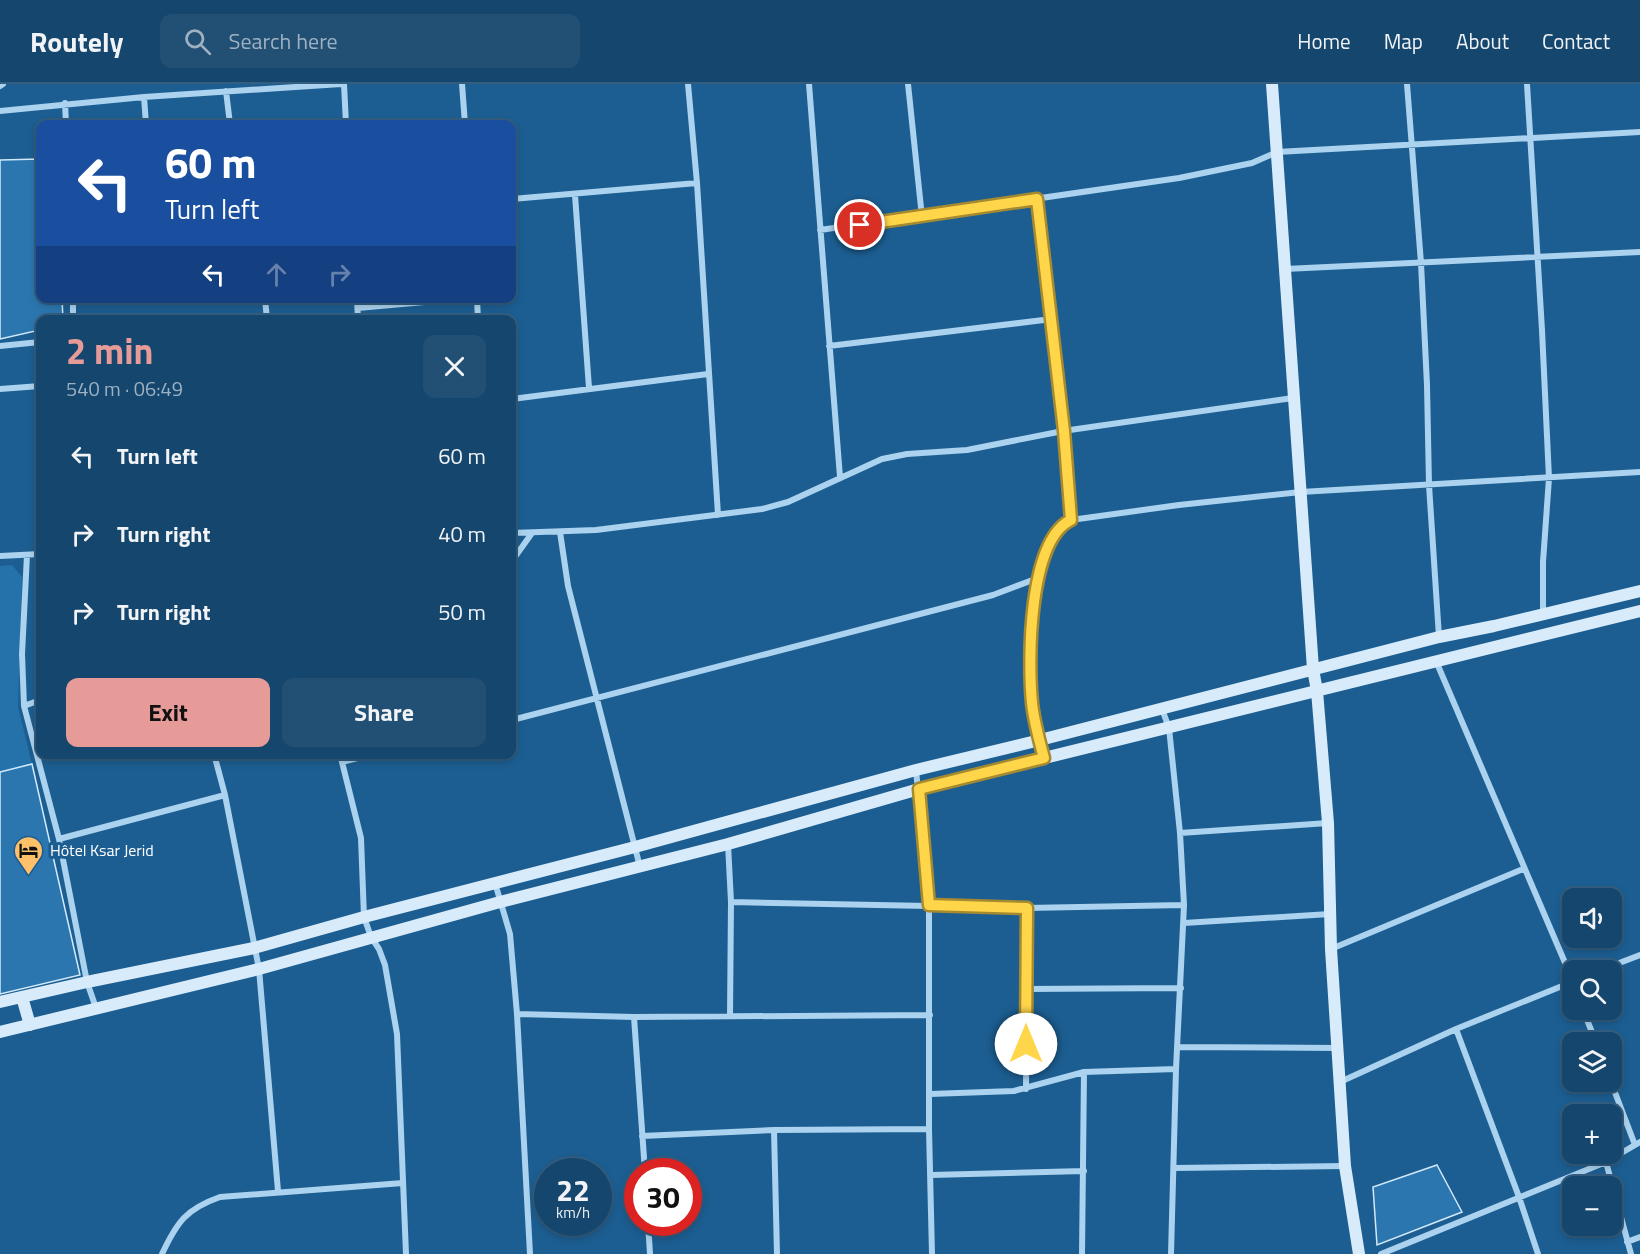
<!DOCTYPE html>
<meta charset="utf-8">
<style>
:root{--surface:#15466d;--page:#225075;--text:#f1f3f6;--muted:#9db1c2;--line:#345e80;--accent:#e69b98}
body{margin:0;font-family:"Titillium Web",sans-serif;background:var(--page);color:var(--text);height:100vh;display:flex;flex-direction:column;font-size:22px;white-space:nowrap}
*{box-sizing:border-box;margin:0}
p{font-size:20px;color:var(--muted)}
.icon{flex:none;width:33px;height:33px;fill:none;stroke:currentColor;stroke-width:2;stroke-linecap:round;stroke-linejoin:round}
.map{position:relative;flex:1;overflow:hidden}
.sheet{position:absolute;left:36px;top:231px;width:480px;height:444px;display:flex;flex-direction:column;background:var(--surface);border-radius:12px;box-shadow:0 3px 9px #0003,0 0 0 2px var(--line)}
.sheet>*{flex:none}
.top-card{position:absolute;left:36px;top:36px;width:480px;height:183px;border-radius:12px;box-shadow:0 3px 9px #0003,0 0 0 2px var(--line);background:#1a4fa0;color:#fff;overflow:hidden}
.tools{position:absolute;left:1562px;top:804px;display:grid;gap:12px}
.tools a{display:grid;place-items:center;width:60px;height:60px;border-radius:12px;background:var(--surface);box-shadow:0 3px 9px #0003,0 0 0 2px var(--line);font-size:30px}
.speed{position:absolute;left:534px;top:1074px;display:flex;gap:12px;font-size:30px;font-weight:700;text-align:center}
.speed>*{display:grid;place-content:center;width:78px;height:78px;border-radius:50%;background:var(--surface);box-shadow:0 3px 9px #0003,0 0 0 2px var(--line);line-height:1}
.speed small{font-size:15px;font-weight:400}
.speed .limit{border:9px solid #d22;background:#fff;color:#111}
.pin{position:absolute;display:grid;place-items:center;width:51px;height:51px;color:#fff;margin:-26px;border:3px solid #fff;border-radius:50%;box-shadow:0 2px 6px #0007}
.me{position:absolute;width:66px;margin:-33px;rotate:0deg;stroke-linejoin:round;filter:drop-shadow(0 0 4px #0008)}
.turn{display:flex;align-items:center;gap:21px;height:126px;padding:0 30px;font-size:27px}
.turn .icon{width:78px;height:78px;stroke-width:2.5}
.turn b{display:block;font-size:42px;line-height:51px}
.lanes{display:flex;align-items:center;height:57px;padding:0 30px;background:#0003;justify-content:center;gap:30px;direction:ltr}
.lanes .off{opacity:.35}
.round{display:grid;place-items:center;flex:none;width:63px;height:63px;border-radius:12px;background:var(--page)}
.overview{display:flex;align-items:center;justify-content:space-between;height:102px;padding:0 30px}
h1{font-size:36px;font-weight:700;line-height:45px;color:var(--accent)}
.primary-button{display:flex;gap:12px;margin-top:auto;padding:12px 30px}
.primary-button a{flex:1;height:69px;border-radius:12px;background:var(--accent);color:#111;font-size:24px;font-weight:700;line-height:69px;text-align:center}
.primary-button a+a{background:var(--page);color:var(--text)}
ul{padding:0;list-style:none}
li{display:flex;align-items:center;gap:18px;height:78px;padding:0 30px}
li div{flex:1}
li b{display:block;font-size:22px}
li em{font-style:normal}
header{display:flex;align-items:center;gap:36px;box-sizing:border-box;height:84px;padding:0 30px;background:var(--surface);border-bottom:2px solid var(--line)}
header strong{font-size:28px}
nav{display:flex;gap:33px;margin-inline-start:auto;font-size:21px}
.search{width:420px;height:54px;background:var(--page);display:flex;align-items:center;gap:15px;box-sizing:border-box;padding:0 21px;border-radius:12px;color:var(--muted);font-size:22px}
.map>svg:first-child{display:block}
</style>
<header>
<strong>Routely</strong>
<div class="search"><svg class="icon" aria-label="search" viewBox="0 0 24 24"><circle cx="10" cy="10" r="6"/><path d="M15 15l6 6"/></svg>Search here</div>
<nav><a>Home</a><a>Map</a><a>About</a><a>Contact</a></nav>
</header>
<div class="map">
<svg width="1640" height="1170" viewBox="0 0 1640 1170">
<rect width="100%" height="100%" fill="#1c5e91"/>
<!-- green -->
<path fill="#2572aa" d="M12,481L22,493L18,623L32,680L0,688V482Z"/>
<!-- building -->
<path fill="#2b76af" stroke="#d1e9fa" stroke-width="1.5" d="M40,75V214H62L63,236H40V246L0,255V76Z
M32,680L80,891L0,910V688Z
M1437,1081L1462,1128L1377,1161L1373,1103Z"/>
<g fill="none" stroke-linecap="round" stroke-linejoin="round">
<!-- street -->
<path stroke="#abd2ee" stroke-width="6" d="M344,0L346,40
M462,0L465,40
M688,0L697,99L718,431
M809,0L840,393
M908,0L922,133
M1407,0L1421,179L1427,301L1429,401L1439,553
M1527,0L1542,246L1549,394L1543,478V529
M0,2L3,0
M226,7L230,40
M144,13L146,40
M65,19L66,40
M0,27L144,13L341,0
M575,111L589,304
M512,115L697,99
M1037,115L1063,347L1071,436
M820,146L1179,94L1252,79L1277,68L1640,48
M1285,185L1640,168
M265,214L267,236
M357,214L358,236
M477,214L478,236
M358,224L469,214
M73,236V214
M0,262L40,258
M829,262L1052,235
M0,305L40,302
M512,315L708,290
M560,448L568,502L640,783
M512,449L596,446L762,425L788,418L882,375L907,370L967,366L1063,347L1293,314
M27,471L22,570L24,622L59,755L87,898L96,924
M0,472L40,470
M512,477L532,449
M1038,494C1027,556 1028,613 1044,673
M1436,577L1572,895
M24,622L40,616
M1162,625L1169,644L1180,749L1184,821L1176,985L1171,1170
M512,636L993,511L1038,494C1045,472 1049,446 1071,436L1179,421L1301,408L1640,388
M214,670L225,711L259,885L278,1107
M340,670L361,754L364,833L371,853L379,865L385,881L397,950L406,1170
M342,678L373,670
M916,686L929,821V1045L932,1170
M1180,749L1328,739
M59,755L225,711
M728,760L731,818L730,932
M495,799L510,850L517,930L530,1170
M731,818L1027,824L1184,821
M1184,839L1330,830
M1331,865L1523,785
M1601,886L1640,871
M1026,905L1181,904
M1583,926L1596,958
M517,930L634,933L930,931
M634,933L645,1088
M1456,945L1519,1113L1538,1170
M1178,963L1337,964
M1340,998L1456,945L1572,898
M1611,998L1635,1061
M1026,1005L1027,824
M930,1010L1014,1007L1084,988L1176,985
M774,1046L777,1170
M642,1052L774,1046L929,1045
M1606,1078L1631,1170
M1174,1084L1345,1082
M931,1091L1084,1087
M648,1138L650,1170
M1627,1158L1640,1153
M162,1170C177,1138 186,1125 220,1113L403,1099
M1082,1170L1084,988
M1381,1170L1606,1078L1640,1058"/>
<!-- secondary -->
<path stroke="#d8ebfa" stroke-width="12" d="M1272,0L1313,585L1317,607L1328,739L1331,865L1345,1082L1359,1170
M22,913L30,941
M0,918L87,898L254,864L364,833L635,763L916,686L1040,656L1439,553L1494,542L1640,507
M0,948L259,885L500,818L728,760L919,705L1640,527"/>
</g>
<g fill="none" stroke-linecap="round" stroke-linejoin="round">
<defs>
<path id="route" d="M860,141L1037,115L1064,347L1071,436C1028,456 1028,577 1032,619C1034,637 1039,656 1044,674L919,705L929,821L1027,824L1026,960"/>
</defs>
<!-- route casing -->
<use href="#route" stroke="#a68a30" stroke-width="15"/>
<!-- route -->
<use href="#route" stroke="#ffd54a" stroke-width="10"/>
</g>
<!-- icons -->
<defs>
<symbol id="hotel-pin" viewBox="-11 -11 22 30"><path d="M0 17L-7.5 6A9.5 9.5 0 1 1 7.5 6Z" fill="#fec069" stroke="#1c5e91"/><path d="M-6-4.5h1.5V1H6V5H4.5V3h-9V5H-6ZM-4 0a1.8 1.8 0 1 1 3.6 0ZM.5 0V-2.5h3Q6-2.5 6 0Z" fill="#111"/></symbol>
</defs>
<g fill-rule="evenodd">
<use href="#hotel-pin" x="12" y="750" width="33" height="45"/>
</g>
<g text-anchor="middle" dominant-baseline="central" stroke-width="6" stroke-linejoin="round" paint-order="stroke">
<!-- poi labels -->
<g font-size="16" fill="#fff" stroke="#1c5e91" text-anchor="start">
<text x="50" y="766">Hôtel Ksar Jerid</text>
</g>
</g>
</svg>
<div class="tools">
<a><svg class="icon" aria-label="sound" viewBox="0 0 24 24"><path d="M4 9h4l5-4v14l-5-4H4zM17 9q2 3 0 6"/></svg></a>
<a><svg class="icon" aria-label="search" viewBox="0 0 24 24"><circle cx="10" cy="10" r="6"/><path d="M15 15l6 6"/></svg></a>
<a><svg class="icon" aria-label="layers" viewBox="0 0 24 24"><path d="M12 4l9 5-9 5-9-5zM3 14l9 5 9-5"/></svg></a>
<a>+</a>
<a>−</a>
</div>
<div class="speed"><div>22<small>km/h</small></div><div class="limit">30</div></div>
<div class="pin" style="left:860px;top:141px;background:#d93025"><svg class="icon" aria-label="arrive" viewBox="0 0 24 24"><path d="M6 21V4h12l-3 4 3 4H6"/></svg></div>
<svg class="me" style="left:1026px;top:960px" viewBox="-20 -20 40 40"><circle r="19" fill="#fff"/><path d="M0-13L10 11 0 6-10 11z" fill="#ffd54a"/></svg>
<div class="top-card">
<div class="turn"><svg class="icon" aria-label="left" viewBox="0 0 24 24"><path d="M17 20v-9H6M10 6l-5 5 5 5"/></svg><div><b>60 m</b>Turn left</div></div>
<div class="lanes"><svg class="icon" aria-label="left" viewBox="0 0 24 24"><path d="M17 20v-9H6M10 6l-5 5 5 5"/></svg><svg class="icon off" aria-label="ahead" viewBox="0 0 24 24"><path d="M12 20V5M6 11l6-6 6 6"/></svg><svg class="icon off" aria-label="right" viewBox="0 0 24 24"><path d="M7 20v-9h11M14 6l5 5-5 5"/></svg></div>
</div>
<section class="sheet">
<div class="overview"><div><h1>2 min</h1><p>540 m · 06:49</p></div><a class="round"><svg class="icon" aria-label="close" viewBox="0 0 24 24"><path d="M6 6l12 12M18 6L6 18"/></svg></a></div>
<ul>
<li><svg class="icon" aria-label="left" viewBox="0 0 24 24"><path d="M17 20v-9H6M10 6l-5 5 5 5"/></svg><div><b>Turn left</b></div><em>60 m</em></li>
<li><svg class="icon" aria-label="right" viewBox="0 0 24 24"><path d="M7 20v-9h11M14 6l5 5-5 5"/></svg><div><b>Turn right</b></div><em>40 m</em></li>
<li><svg class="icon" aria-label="right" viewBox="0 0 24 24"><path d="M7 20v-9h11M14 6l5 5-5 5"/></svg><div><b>Turn right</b></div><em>50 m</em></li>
</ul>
<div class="primary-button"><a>Exit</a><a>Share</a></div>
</section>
</div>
